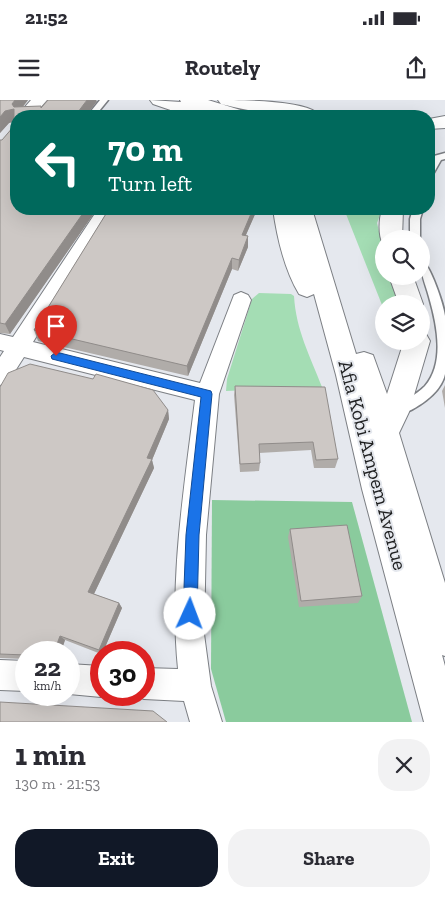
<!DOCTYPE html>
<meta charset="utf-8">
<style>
:root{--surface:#fff;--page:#f2f2f3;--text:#2b2b33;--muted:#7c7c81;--accent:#111827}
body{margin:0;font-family:"Zilla Slab",serif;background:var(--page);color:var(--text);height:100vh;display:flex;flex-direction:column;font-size:19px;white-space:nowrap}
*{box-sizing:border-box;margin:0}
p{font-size:16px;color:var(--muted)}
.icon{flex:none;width:28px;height:28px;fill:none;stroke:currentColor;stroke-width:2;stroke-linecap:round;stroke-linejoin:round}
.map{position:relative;height:622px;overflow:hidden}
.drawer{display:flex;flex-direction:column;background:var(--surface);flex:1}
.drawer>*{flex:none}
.guide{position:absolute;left:10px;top:10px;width:425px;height:105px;border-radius:20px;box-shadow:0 5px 20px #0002;background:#00695c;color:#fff;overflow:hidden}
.controls{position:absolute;left:375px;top:130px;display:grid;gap:10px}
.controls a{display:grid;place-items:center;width:55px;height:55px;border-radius:50%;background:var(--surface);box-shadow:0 5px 20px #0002;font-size:25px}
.speed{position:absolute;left:15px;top:541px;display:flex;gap:10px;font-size:25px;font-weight:700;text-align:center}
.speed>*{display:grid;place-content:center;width:65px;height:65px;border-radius:50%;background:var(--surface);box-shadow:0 5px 20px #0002;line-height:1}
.speed small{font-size:12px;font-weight:400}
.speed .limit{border:8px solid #d22;background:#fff;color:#111}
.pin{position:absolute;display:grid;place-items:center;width:42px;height:42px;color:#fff;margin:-51px -21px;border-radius:50% 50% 50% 0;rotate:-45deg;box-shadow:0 0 5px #0007}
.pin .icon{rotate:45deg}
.me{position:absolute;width:55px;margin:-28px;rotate:2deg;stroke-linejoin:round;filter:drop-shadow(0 0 4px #0008)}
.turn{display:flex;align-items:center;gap:18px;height:105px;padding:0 15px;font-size:22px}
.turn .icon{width:65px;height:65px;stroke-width:2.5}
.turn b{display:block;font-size:35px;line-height:42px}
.round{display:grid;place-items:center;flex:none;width:52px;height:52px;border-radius:20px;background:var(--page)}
.head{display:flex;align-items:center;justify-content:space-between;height:85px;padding:0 15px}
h1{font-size:30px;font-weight:800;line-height:38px}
.cta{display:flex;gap:10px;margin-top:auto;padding:10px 15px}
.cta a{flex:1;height:58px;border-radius:20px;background:var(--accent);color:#fff;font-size:20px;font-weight:800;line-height:58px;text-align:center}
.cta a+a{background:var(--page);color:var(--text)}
.status{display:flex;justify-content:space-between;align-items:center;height:35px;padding:0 25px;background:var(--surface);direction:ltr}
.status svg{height:14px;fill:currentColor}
header{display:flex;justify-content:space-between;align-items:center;height:65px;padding:0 15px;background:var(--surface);font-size:22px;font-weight:800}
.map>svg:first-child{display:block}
</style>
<div class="status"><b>21:52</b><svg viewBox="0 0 49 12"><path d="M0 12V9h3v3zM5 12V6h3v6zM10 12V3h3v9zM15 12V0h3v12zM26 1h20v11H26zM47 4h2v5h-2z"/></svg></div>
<header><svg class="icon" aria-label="menu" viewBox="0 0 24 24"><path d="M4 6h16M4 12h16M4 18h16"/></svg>Routely<svg class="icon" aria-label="share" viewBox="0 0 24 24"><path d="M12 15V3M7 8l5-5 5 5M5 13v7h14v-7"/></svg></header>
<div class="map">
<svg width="445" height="622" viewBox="0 0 445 622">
<rect width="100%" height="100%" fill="#e5e8ee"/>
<!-- green -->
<path fill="#a4ddb4" d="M344,109H382L377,123L384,152V176H393L403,204H384V210Z
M259,193L291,194L294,196C296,230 310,256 322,287L226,291L227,279L252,199Z"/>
<!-- forest -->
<path fill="#8acb9d" d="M212,400L352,402L412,622H226L211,569Z"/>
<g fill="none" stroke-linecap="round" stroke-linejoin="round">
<defs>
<path id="service" d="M100,0H108L95,16H87Z
M445,53V59L441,60L432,76L429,77V65L434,56Z
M413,109H423L420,119V139H410V119Z
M421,160C430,163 444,206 445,216C445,229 445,262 445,274C441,294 415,310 397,316L393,315L391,311L393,307C404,301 416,295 425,286C445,263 437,225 429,197C425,182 421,177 421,160Z"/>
<path id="minor" d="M31,0H47L33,16H17Z
M98,109H116L33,242L200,283L234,195L241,192L248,195L251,200L219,294L206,435L204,534L211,586L222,622H190L184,601L144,599L135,595H144V568L178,569C169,480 184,389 195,300L24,257L8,282L0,285V257L4,251L0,250V234L13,237Z
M0,560L26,561V591L0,590Z
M69,564L101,566V595H105L101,597L69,594Z"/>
<path id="secondary" d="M150,0L181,2L180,0H208L247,12L250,16H223L212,13L214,16H188L153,4Z
M218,0C237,0 309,0 319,15C301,22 241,9 221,4Z
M445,16V28L429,29V19Z
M273,109H312L356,254L364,252L373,255L387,294L404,241H421V233L426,234L430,241L409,312L399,333L445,483V556L442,555L445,566V622H424L362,389L336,275L314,194L307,197L299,194C284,169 277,137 273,109Z
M382,109H403L402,139H384L383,144C378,135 379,119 382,109Z
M389,176H413L423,204L421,207V204H399Z"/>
</defs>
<!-- service casing -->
<use href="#service" stroke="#7c7f84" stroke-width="3"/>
<!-- minor casing -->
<use href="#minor" stroke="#7c7f84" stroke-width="2"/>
<!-- secondary casing -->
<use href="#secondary" stroke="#7c7f84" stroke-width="2"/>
<!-- service -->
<use href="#service" fill="#fff" fill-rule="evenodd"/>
<!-- minor -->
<use href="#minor" fill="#fff" fill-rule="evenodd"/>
<!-- secondary -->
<use href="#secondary" fill="#fff" fill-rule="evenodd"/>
</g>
<!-- wall -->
<path fill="#b0aca9" d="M0,0H28L23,7L41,8L97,1L16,109H97L10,234L0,233V40H2L14,26V21L9,23L0,33Z
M109,109H257L246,135L248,136V147L238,171L232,169L188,276L38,241L34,230Z
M445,285V308L442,291Z
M235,286L338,359L335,368H314L311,350L259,353L260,363L259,371L240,372L234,295Z
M0,287L168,310L169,319L152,360L154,368L94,494L119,503L122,508L103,552H101V554L65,540L61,552H26V559L0,558Z
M290,429L362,496L358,503L299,507L288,437Z"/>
<!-- shaded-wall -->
<path fill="#908c8a" d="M15,0H28L16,15L12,4Z
M87,0H96L97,1L86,16H75Z
M14,9L16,21L9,23L0,33V17L5,11Z
M86,109H97L10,234L5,224Z
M253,109H257V110L241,146L242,135Z
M248,136V147L238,171L239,160Z
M232,158V169L188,276L187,266Z
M168,310L169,319L152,360L154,368L92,498L88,492Z
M119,503L122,508L103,552L101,553L99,550Z
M60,536L65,540L61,552H54Z"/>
<!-- building -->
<path fill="#cdc8c5" stroke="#908c8a" d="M0,0H15L12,4L14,7L41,6V8L48,0H87L75,16H16V109H86L5,224L0,223V40H2L14,26V9L5,11L0,17Z
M109,109H253L242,135L248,136L239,160L232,158L187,266L34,230Z
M30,264L93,279L96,274L153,290L168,310L147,358L152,359L88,492L119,503L99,550L60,536L54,552H26V555L0,554V287L8,273Z
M235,286L325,287L338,359L316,360L313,342L259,344L260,363L240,364Z
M347,425L362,496L301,501L290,429Z
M0,602L153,611L167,622H0Z"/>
<!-- route -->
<path fill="#1a73e8" stroke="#114b97" d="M56,252L211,291L212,294L199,435L197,514L195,519L190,521L185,519L183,514L186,435L201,297L52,259L51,256Z"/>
<g text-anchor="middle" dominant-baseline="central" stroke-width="4" stroke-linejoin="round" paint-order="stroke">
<!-- street labels -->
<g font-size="20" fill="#1e1f20" stroke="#e5e8ee">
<text transform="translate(373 365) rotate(75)">Afia Kobi Ampem Avenue</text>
</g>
</g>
</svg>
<div class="controls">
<a><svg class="icon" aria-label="search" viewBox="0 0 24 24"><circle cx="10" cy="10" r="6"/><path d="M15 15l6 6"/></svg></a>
<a><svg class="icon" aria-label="layers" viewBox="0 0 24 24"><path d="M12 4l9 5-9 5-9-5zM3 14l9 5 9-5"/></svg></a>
</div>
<div class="speed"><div>22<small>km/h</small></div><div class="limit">30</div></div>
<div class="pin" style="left:56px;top:256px;background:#d93025"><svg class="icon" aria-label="arrive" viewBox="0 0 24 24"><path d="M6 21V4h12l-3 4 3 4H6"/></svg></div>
<svg class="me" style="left:190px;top:514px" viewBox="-20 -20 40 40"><circle r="19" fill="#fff"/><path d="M0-13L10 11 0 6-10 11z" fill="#1a73e8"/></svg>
<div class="guide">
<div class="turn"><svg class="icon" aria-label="left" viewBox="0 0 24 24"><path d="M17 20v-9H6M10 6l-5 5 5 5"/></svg><div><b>70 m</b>Turn left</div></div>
</div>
</div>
<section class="drawer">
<div class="head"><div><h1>1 min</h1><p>130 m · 21:53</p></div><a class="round"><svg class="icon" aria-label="close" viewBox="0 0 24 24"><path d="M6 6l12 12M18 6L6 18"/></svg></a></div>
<div class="cta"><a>Exit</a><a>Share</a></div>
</section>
